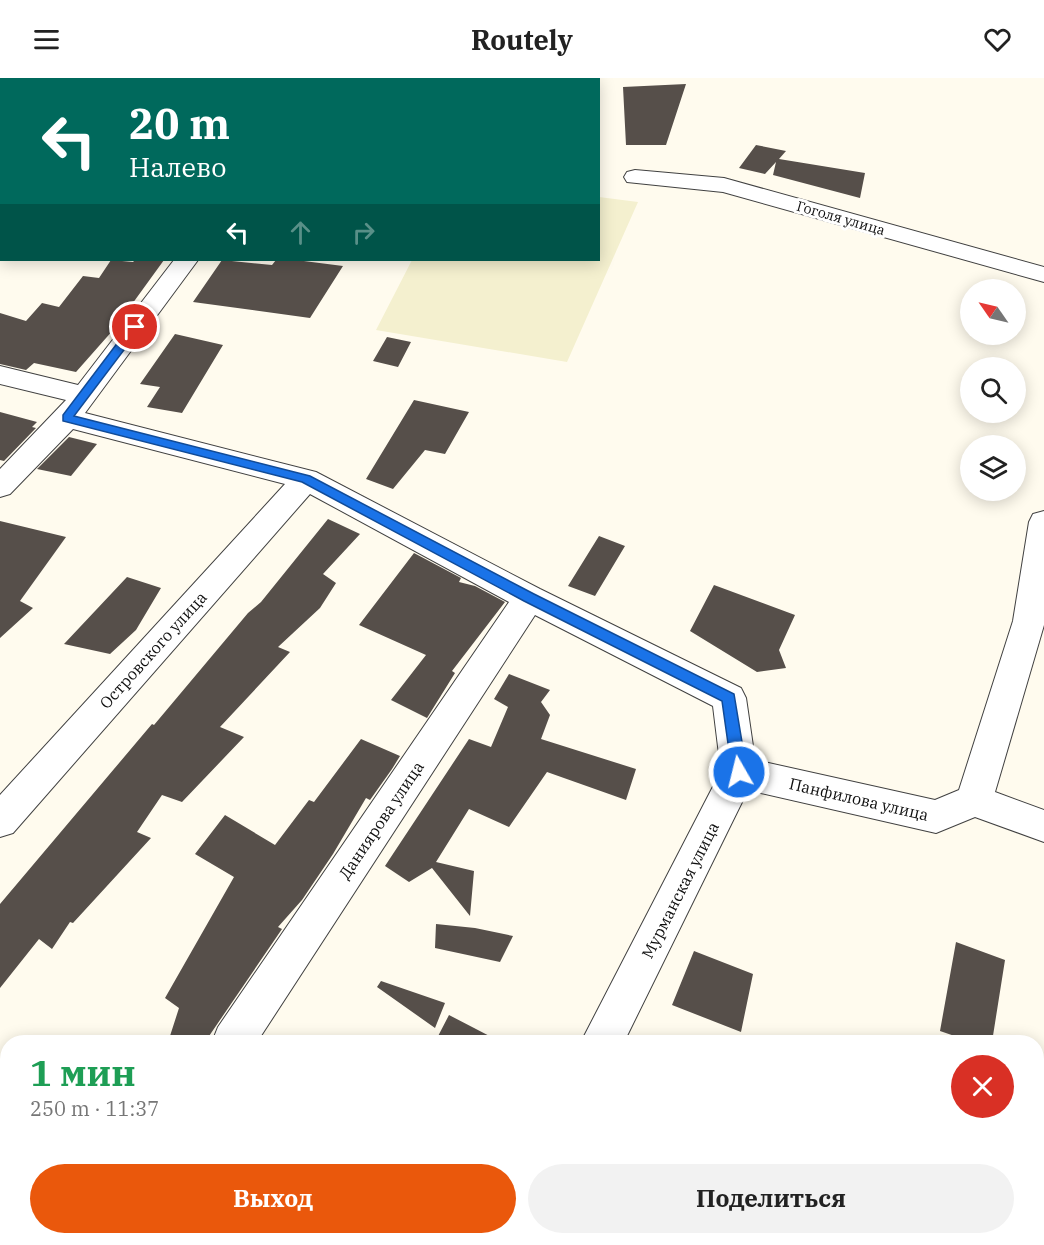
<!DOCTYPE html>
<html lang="ru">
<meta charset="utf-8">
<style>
:root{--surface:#fff;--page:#f2f2f2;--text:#222;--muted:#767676;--accent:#ea580c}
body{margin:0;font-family:"IBM Plex Serif",serif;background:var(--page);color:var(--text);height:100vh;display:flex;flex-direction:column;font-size:22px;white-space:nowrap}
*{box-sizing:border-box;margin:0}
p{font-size:20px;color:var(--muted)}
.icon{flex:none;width:33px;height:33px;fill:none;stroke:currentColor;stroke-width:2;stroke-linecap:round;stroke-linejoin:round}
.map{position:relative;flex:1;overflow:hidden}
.sheet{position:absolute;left:0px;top:957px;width:1044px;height:210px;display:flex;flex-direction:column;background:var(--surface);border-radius:24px 24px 0 0;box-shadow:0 3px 15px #0003}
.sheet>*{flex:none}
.guide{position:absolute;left:0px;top:0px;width:600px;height:183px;box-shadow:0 3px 15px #0003;background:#00695c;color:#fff;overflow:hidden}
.needle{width:39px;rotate:304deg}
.fabs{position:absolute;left:960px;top:201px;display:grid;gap:12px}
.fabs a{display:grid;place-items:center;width:66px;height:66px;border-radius:50%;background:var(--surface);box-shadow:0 3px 15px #0003;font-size:30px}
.pin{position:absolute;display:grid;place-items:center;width:51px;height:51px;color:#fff;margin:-26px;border:3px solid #fff;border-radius:50%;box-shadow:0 2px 6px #0007}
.me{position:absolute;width:66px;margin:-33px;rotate:352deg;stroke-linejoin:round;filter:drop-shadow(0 0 4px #0008)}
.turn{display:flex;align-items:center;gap:21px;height:126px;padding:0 30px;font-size:27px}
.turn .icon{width:78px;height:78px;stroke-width:2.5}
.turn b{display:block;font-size:42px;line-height:51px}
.lanes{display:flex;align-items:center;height:57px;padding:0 30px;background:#0003;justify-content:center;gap:30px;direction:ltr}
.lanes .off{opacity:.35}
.round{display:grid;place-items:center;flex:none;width:63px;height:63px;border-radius:32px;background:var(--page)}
.overview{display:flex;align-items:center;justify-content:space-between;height:102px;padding:0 30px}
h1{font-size:36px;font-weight:700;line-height:45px;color:#1e9e55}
.button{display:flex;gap:12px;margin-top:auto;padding:12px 30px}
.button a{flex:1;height:69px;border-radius:36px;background:var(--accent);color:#fff;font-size:24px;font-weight:700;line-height:69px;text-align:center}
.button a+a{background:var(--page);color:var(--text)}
header{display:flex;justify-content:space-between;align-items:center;height:78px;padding:0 30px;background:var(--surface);font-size:27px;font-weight:700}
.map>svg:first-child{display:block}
</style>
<header><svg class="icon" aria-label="menu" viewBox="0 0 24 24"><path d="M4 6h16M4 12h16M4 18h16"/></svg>Routely<svg class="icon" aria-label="heart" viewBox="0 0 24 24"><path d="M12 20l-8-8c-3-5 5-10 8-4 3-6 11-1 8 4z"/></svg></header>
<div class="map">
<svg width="1044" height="1167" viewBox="0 0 1044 1167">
<rect width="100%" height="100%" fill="#fffbee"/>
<!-- farmland -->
<path fill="#f4f0cf" d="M599,119L638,124L567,284L376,252L412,182H598Z"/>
<!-- building -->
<path fill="#564f4a" d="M686,6L666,67H626L623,9Z
M756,67L786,73L779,81L865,95L860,120L773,97L776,84L765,96L739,90Z
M111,182L133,184L135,182H164L114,251L76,294L34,285L26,292L0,286V235L26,243L42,225L59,229L83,198L99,200Z
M222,182L272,187L276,182H296L343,188L310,240L193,224Z
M175,256L223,267L182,335L147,329L160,309L140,306Z
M387,259L411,264L398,289L373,283Z
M414,322L469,334L445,376L425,372L393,411L366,401Z
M0,334L37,344L32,349L36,350L4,383L0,382Z
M69,359L97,366L71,398L37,391Z
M328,441L360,456L323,496L336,505L320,530L278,569L290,574L220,649L244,659L182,724L162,717L137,754L151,760L73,845L70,844L52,871L39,861L0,910V826L152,646L154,647L248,535L261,524Z
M0,443L66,459L20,523L33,530L0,560Z
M599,458L625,468L595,518L568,508Z
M414,475L461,500L459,504L475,508L505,524L452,593L455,595L427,640L391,622L426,577L359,547Z
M127,499L161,510L136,552L110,576L64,566Z
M714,507L795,537L779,572L786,590L757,594L690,553Z
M509,596L550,612L541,624L550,637L541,661L636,691L626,722L547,694L509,749L469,731L436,784L474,793L470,838L432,790L409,804L385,788L469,661L491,669L508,629L494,621Z
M361,661L400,678L392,691L370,722L366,720L333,776L302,822L278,849L282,851L205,964H182L170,958L179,930L165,920L234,799L195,776L225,737L275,767L309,722L314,724Z
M436,846L475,850L513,858L500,884L435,870Z
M956,864L1005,882L992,964H972L940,953Z
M694,873L753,896L741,954L672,927Z
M381,903L445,925L435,950L377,909Z
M449,937L501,964H435Z"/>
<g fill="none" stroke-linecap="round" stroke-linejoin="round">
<defs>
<path id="minor" d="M45,0H65L44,2Z
M313,0H333L312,2Z
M0,80H2L0,94Z
M635,92L724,100L1044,189V204L723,114L627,104L624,99L627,94Z
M174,182H198L85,335L316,394L540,511L741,610L746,620L755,682L935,722L959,712L1013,543L1029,444L1033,436L1044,433V547L995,714L1044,732V764L975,739L936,755L748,712L624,964H581L721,693L713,628L535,537L257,964H212L218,949L509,524L310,416L13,755L0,759V717L285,406L73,351L10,416L0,419V391L66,322L0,306V288L78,307Z
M78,1160H126L123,1167H75Z
M479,1160H526L523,1167H476Z"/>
</defs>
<!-- minor casing -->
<use href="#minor" stroke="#414141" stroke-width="2"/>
<!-- minor -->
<use href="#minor" fill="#fff" fill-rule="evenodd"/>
</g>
<!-- route -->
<path fill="#1a73e8" stroke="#114b97" stroke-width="1.5" d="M135,246L139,247V252L74,338L310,398L534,516L734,616L747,694L745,699L739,701L734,699L732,694L722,623L524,523L302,404L63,343V337L131,247Z"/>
<g text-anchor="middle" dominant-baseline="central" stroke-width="6" stroke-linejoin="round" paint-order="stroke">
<!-- far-street labels -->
<g font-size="14" fill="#0e0e0e" stroke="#fff">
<text transform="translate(841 140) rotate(16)">Гоголя улица</text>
</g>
<!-- street labels -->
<g font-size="16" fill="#0e0e0e" stroke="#fff">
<text transform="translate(153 572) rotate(-48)">Островского улица</text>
<text transform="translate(859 721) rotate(13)">Панфилова улица</text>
<text transform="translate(381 742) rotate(-56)">Даниярова улица</text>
<text transform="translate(680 812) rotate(-63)">Мурманская улица</text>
</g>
</g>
</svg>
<div class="fabs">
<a><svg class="needle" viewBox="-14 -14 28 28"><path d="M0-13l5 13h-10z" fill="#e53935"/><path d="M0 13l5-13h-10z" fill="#767676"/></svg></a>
<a><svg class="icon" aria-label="search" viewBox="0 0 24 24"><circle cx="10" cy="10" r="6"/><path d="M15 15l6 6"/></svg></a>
<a><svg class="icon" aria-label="layers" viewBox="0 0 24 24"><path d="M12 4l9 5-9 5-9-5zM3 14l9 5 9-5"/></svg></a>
</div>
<div class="pin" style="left:135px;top:249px;background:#d93025"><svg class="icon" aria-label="arrive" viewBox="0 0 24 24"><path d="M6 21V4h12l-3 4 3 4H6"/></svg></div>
<svg class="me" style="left:739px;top:694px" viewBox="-20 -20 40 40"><circle r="17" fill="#1a73e8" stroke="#fff" stroke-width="3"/><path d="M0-11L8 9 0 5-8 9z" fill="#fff"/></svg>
<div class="guide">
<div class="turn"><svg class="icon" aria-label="left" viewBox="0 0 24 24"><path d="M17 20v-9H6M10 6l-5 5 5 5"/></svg><div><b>20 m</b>Налево</div></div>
<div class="lanes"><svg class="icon" aria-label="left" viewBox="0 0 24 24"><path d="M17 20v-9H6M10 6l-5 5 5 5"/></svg><svg class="icon off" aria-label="ahead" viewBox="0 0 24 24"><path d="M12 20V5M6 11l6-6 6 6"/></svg><svg class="icon off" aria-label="right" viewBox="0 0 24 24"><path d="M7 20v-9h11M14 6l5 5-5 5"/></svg></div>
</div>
<section class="sheet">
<div class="overview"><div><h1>1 мин</h1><p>250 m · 11:37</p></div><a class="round" style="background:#d93025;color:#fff"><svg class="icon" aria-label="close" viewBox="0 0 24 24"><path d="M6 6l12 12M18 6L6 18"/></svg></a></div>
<div class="button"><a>Выход</a><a>Поделиться</a></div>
</section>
</div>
